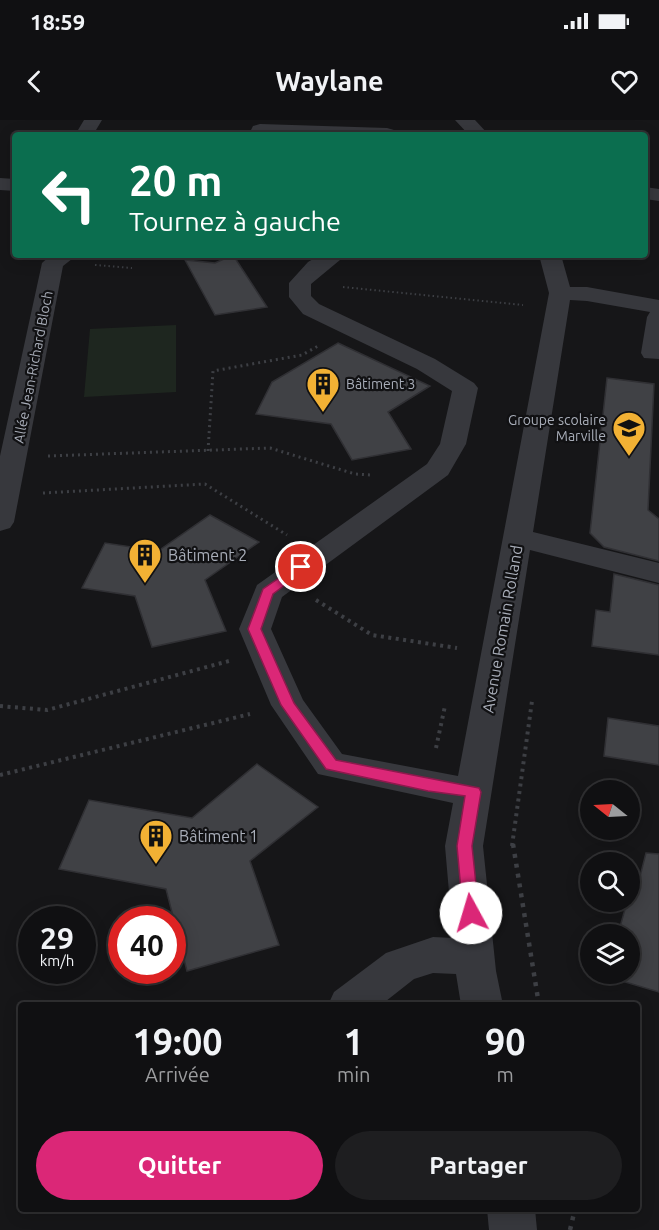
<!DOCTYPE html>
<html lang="fr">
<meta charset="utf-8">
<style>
:root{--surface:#101012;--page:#1e1e20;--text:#f1f3f6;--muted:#9c9d9f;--line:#303032;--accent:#db2777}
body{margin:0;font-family:Ubuntu,sans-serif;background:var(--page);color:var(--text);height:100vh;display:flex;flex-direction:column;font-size:22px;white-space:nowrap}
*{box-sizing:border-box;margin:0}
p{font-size:20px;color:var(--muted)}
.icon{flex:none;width:33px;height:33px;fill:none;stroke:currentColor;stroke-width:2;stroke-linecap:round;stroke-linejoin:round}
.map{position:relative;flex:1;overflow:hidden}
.panel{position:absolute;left:18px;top:882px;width:622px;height:210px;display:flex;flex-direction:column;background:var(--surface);border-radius:6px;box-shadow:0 3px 15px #0003,0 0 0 2px var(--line)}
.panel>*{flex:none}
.banner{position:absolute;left:12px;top:12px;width:636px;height:126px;border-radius:6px;box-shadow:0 3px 15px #0003,0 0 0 2px var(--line);background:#0b6e4f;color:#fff;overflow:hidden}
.needle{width:39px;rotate:288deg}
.controls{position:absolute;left:580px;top:660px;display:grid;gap:12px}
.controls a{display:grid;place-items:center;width:60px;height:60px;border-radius:50%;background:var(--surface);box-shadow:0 3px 15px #0003,0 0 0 2px var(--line);font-size:30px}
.speed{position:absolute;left:18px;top:786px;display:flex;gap:12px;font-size:30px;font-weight:700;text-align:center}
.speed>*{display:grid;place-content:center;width:78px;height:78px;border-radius:50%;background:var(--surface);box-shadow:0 3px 15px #0003,0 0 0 2px var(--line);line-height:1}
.speed small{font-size:15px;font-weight:400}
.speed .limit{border:9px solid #d22;background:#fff;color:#111}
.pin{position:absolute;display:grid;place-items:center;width:51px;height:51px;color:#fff;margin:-26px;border:3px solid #fff;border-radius:50%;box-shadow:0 2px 6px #0007}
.me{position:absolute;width:66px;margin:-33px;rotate:354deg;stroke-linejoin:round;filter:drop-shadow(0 0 4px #0008)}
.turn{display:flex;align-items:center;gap:21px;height:126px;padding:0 18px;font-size:27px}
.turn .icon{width:78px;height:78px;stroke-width:2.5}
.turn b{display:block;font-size:42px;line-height:51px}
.eta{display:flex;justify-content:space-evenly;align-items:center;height:102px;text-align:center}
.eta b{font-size:36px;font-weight:700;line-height:42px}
.action{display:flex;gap:12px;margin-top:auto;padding:12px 18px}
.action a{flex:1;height:69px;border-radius:36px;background:var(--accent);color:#fff;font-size:24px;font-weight:700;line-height:69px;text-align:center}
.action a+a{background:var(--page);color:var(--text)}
.status{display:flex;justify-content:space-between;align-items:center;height:42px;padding:0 30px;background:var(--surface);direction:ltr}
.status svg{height:16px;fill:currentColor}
header{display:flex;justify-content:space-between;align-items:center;height:78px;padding:0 18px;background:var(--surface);font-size:27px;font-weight:700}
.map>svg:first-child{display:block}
</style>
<div class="status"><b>18:59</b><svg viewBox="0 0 49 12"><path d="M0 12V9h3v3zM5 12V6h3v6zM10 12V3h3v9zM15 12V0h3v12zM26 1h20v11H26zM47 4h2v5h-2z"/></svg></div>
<header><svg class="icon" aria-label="back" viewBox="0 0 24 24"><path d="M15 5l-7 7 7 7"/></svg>Waylane<svg class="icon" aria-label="heart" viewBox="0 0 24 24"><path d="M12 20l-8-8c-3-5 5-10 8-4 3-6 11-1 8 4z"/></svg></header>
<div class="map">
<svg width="659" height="1110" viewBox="0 0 659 1110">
<rect width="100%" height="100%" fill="#161618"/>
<!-- green -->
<path fill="#1e261f" d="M176,205V272L84,277L90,209Z"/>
<!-- building -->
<path fill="#404145" stroke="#303034" stroke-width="1.5" d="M233,135L267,187L215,195L185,140L215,143Z
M338,223L430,266L388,292L411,329L352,340L331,304L256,294L272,262Z
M607,258L654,264L648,390L659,399V441L604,427L590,413Z
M210,395L259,422L205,460L226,511L152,527L135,476L82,468L105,423L158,431Z
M614,454L659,465V535L592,526L596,490L610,492Z
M608,598L659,606V645L604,636Z
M257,644L318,687L250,741L279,825L187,851L166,769L59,749L89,680L192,698Z
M646,733L659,734V872L615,859L616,854H630V814H618L627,782H630V776H635Z"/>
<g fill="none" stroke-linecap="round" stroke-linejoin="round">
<!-- path-far3 -->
<path stroke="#3d3f44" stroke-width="2" stroke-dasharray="1.5 3" stroke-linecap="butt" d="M95,145L132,148
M343,167L523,185"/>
<!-- path-far2 -->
<path stroke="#3d3f44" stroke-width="3" stroke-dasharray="2 4" stroke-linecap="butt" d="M208,331L213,251L302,235L318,226
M48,336L270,328L355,354L370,355
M43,373L205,364L287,415"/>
<!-- path-far1 -->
<path stroke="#3d3f44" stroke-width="4" stroke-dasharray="3 4.5" stroke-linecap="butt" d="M316,480L372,515L457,528
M0,586L47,590L229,541
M436,628L445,586
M0,655L250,594
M512,726L532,581"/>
<!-- path -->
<path stroke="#3d3f44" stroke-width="4.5" stroke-dasharray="4 6" stroke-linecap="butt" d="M513,724L539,885
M570,1110L575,1089"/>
<!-- minor -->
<path fill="#37383d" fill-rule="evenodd" d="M84,0H102L93,15H75Z
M455,0H475L489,15H469Z
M260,4L387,8L394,10L396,14H253L251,10L253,6Z
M0,58L15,59V71L0,70Z
M645,67L659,69V81L645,79Z
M51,135H77L63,146L14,402L10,408L0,411V336L42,143Z
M320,135H346L311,164V176L319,184L435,239L474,263L478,268L466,324L448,355L282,477L271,509L303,580L342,634L458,656L549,173L539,135H561L570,167H587L659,180V239L644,238L641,233L647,197L650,192L587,181L570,180L533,412L659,443V463L530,430L483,726L496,851L503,885H461L456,854L433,853L414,859L381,885H328L334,872L386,833L433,817L453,818L445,726L453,683L318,654L271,585L239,509L257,465L427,344L440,324L452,271L417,249L303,194L289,177V163L308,142Z
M487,1089H535L537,1110H489Z"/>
</g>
<!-- route -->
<path fill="#db2777" stroke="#8e194d" stroke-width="1.5" d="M301,443L307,447L305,450L273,474L261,509L294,583L336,640L479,668L481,672L472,726L479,793L477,798L471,800L465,798L463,793L457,726L465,676L428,671L326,649L281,585L248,509L263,469Z"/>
<!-- icons -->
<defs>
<symbol id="building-pin" viewBox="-11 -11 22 30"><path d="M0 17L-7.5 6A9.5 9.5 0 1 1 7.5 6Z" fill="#f2b134" stroke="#111113"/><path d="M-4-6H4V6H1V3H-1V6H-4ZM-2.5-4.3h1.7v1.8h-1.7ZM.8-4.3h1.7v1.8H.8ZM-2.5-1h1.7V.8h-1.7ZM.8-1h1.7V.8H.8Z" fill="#111"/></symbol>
<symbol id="school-pin" viewBox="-11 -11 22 30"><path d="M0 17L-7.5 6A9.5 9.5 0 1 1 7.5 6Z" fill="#f2b134" stroke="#111113"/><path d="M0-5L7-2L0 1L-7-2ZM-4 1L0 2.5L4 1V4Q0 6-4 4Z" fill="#111"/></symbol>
</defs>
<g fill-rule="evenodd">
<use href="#building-pin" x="304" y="245" width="38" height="52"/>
<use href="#school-pin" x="610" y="289" width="38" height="52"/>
<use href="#building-pin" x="126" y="416" width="38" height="52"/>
<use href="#building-pin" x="137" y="697" width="38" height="52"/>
</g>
<g text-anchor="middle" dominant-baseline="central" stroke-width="4.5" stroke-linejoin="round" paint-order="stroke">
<!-- far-street labels -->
<g font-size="14" fill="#a8adb8" stroke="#111113">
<text transform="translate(33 247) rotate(-79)">Allée Jean-Richard Bloch</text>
</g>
<!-- far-poi labels -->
<g font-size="14" fill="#a8adb8" stroke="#111113" text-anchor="start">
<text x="346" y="264">Bâtiment 3</text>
<text x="606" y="300" text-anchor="end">Groupe scolaire<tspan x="606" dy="16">Marville</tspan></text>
</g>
<!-- poi labels -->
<g font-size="16" fill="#a8adb8" stroke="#111113" text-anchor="start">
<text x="168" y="435">Bâtiment 2</text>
<text x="179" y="716">Bâtiment 1</text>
</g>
<!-- street labels -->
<g font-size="16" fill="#a8adb8" stroke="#111113">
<text transform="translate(502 509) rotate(-80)">Avenue Romain Rolland</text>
</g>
</g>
</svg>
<div class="controls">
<a><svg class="needle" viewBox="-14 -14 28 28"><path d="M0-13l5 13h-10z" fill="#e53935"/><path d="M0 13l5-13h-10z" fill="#9c9d9f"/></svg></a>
<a><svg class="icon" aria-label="search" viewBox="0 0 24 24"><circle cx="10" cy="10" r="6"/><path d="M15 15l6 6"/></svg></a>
<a><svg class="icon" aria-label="layers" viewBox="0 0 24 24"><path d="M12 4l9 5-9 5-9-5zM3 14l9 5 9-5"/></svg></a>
</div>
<div class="speed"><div>29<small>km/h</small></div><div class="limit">40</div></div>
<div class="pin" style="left:301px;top:447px;background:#d93025"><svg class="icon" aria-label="arrive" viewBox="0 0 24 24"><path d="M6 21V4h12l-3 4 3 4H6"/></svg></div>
<svg class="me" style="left:471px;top:793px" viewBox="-20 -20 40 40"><circle r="19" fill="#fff"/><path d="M0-13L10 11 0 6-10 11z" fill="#db2777"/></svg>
<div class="banner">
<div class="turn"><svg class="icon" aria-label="left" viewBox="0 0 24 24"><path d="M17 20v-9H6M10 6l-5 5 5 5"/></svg><div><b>20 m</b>Tournez à gauche</div></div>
</div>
<section class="panel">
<div class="eta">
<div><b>19:00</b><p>Arrivée</p></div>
<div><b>1</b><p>min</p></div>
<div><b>90</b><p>m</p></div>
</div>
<div class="action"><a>Quitter</a><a>Partager</a></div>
</section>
</div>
